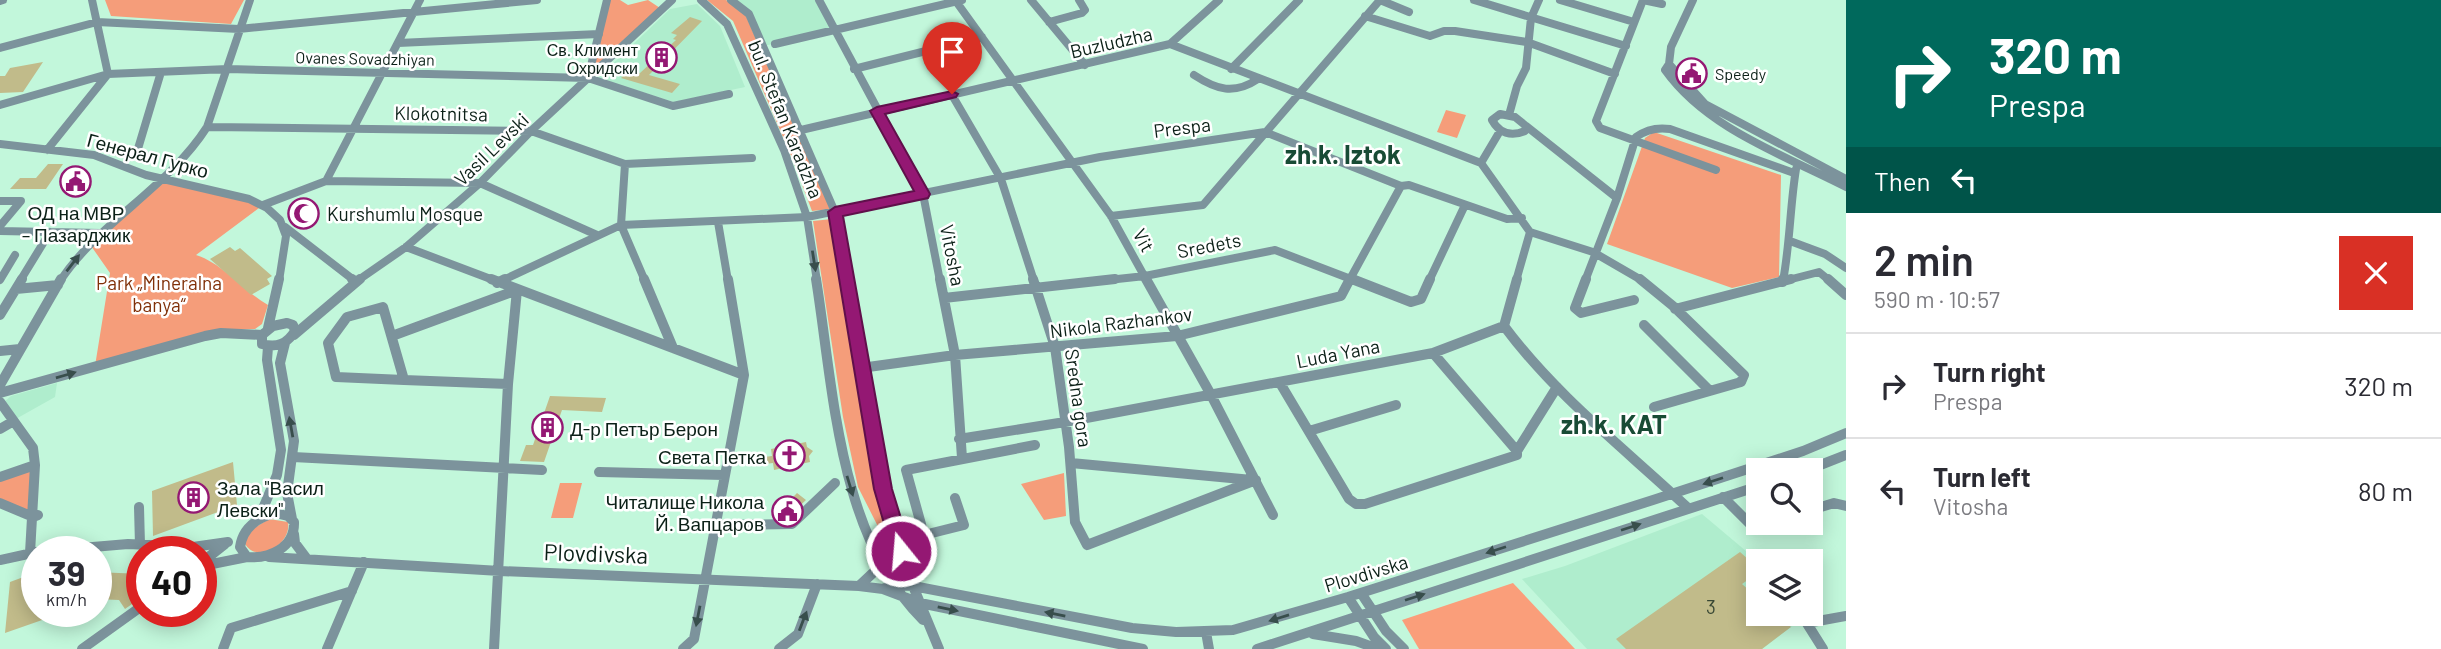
<!DOCTYPE html>
<meta charset="utf-8">
<style>
:root{--surface:#fff;--page:#f2f2f3;--text:#2b2b33;--muted:#7c7c81;--line:#e1e1e2}
body{margin:0;font-family:Barlow,sans-serif;background:var(--page);color:var(--text);height:100vh;display:flex;flex-direction:column;font-size:26px;white-space:nowrap}
*{box-sizing:border-box;margin:0}
p{font-size:23px;color:var(--muted)}
.icon{flex:none;width:38px;height:38px;fill:none;stroke:currentColor;stroke-width:2;stroke-linecap:round;stroke-linejoin:round}
.map{position:relative;flex:1;overflow:hidden}
.panel{display:flex;flex-direction:column;background:var(--surface);width:595px}
.panel>*{flex:none}
.hud{background:#00695c;color:#fff;overflow:hidden}
.tools{position:absolute;left:1746px;top:458px;display:grid;gap:14px}
.tools a{display:grid;place-items:center;width:77px;height:77px;border-radius:0px;background:var(--surface);box-shadow:0 4px 18px #0003;font-size:35px}
.speed{position:absolute;left:21px;top:536px;display:flex;gap:14px;font-size:35px;font-weight:700;text-align:center}
.speed>*{display:grid;place-content:center;width:91px;height:91px;border-radius:50%;background:var(--surface);box-shadow:0 4px 18px #0003;line-height:1}
.speed small{font-size:18px;font-weight:400}
.speed .limit{border:10px solid #d22;background:#fff;color:#111}
.pin{position:absolute;display:grid;place-items:center;width:60px;height:60px;color:#fff;margin:-72px -30px;border-radius:50% 50% 50% 0;rotate:-45deg;box-shadow:0 0 7px #0007}
.pin .icon{rotate:45deg}
.me{position:absolute;width:77px;margin:-38px;rotate:343deg;stroke-linejoin:round;filter:drop-shadow(0 0 5px #0008)}
.turn{display:flex;align-items:center;gap:24px;height:147px;padding:0 28px;font-size:32px}
.turn .icon{width:91px;height:91px;stroke-width:2.5}
.turn b{display:block;font-size:49px;line-height:60px}
.then{display:flex;align-items:center;height:66px;padding:0 28px;background:#0003;gap:14px;font-size:26px}
.round{display:grid;place-items:center;flex:none;width:74px;height:74px;border-radius:0px;background:var(--page)}
.summary{display:flex;align-items:center;justify-content:space-between;height:119px;padding:0 28px}
h1{font-size:42px;font-weight:600;line-height:52px}
ul{padding:0;list-style:none}
li{display:flex;align-items:center;gap:21px;height:105px;padding:0 28px;border-top:2px solid var(--line)}
li div{flex:1}
li b{display:block;font-size:26px}
li em{font-style:normal}
main{display:flex;flex:1;min-height:0}
.map>svg:first-child{display:block}
</style>
<main>
<div class="map">
<svg width="1846" height="649" viewBox="0 0 1846 649">
<rect width="100%" height="100%" fill="#c2f7db"/>
<!-- built -->
<path fill="#afedcd" d="M731,0H819L833,29L764,46Z
M697,4L720,26L745,87L674,102L598,78L670,9Z
M57,383L55,397L14,420L4,402L11,396Z
M1702,514L1759,562V614H1796L1800,620L1762,649H1587L1522,579L1565,566Z"/>
<!-- green -->
<path fill="#f59d7a" d="M105,0H244L231,24L111,16Z
M607,0H620L628,5L648,0L660,8L588,78Z
M707,0H726L746,16L830,209L812,211L792,158L733,21Z
M1446,110L1466,115L1457,138L1437,132Z
M1654,132L1781,175L1779,277L1732,288L1607,244L1645,138Z
M162,179L263,205L196,255C224,264 242,290 268,305L262,324L255,329L223,330L95,366L110,273L89,243Z
M832,219L877,482L899,568L858,487L843,417L813,221Z
M35,465L32,517L0,503V477Z
M1064,473L1066,516L1044,520L1021,484Z
M560,483H582L573,518H551Z
M269,519L288,522C292,544 258,565 245,544L248,532Z"/>
<!-- forest -->
<path fill="#fa9e7a" d="M1513,583L1575,649H1419L1402,620Z"/>
<!-- building -->
<path fill="#c1bb8a" d="M690,17L702,21L649,75L680,84L672,93L621,78L629,70L640,73L676,40L673,39L677,35L671,33Z
M43,62L23,92L0,93V76H5L10,68Z
M48,164H63L46,189H10L20,178H36Z
M230,247L235,251L240,248L272,276L267,279L270,284L251,295L210,259Z
M550,396L606,398L602,412L562,410L544,462L520,461L526,445H533Z
M806,442L807,447L813,451L809,456L810,462L774,470L773,463L765,464L764,457L772,456L771,449Z
M233,462L237,505L153,536L152,491Z
M797,493L806,500L789,516H777L778,505L786,504Z
M1740,552L1759,569V572L1742,584L1759,599V614H1777L1791,627L1762,649H1626L1616,639Z
M37,572V611L65,612L5,633L10,582Z
M96,572L142,574V597L125,609L119,600L96,599Z"/>
<g fill="none" stroke-linecap="round" stroke-linejoin="round">
<!-- minor-far1 -->
<path stroke="#7c939c" stroke-width="8" d="M92,0L108,74
M701,0L727,24L784,150L807,217L817,281
M731,0L749,14L835,212L847,281
M819,0L923,194L940,281
M955,0L1111,216L1147,281
M1031,0L1085,65
M1380,0L1409,12
M1474,0L1626,46
M1560,0L1634,22
M1643,0L1596,121L1600,128L1716,170
M1643,0L1662,4
M1693,0L1671,47L1669,64L1665,70C1707,129 1784,155 1846,187
M0,1L3,0
M1365,16L1430,36L1444,31H1455L1527,42L1615,74
M1049,22L1082,13L1085,10L1079,0
M398,43L599,34
M775,44L962,0
M1170,44L1219,0
M0,48L97,22L239,29L537,0
M1669,64L1705,104L1846,179
M854,69L982,37
M1231,69L1299,0
M1194,75C1217,90 1234,95 1258,79
M588,78L607,0
M952,95L1001,179L1034,281
M0,105L108,74L228,69L588,78L673,106L729,94
M1500,114L1515,117L1526,126L1525,131C1511,137 1499,133 1492,120Z
M1509,115L1517,86L1526,68L1531,18L1539,0
M1526,126L1617,198
M207,127L531,131L625,164L752,158
M801,130L1170,44L1481,163
M0,144L94,155L146,175L249,199L267,208L280,220L286,236L279,281
M47,150L108,74
M137,152L161,72
M1481,163L1530,232L1516,281
M1481,163L1500,131
M625,164L621,225L645,281
M326,181L420,0
M0,201H21L0,226
M263,205L326,181L480,183L597,235
M1111,216L1203,205L1380,0
M718,222L728,281
M285,227L355,281
M0,231L100,233
M1530,232L1593,252L1643,281
M1790,241L1825,254L1846,268
M406,247L496,281
M0,280L15,255
M20,281L50,232
M60,281C100,221 168,188 207,127L250,0
M357,281L406,247L480,183L531,131L672,0
M501,281L621,225L807,217L1100,157L1265,132L1401,186L1409,185L1507,219L1522,218
M1099,281L1145,276L1275,250L1356,281
M1349,281L1401,186
M1429,281L1465,205
M1585,281L1617,198L1636,137C1647,129 1657,127 1670,129L1794,173
M1783,281C1790,244 1790,206 1796,169
M1784,281L1819,272L1830,281"/>
<!-- minor -->
<path stroke="#7c939c" stroke-width="10" d="M352,279L356,282
M491,279L744,375
M644,279L673,348
M816,279C834,392 838,535 923,620
M847,279L883,489L913,586L939,649
M940,279L955,355L962,458
M1033,279L1055,347L1069,447L1075,522L1087,545L1256,480
M1146,279L1210,393L1273,515
M1352,279L1411,302L1421,299L1430,279
M1586,279L1575,308L1581,313L1634,300
M1640,279L1673,306L1744,375L1741,382L1654,407
M1828,279L1846,295
M1783,282V279
M497,283L505,279
M16,289L58,285
M944,298L1115,279
M383,307L404,380L336,377L328,343L347,317Z
M1675,309L1791,279
M0,315L22,279
M287,323L293,325L295,331C287,344 277,348 262,344V335L273,326Z
M1644,325L1710,391
M1504,326L1517,279
M1504,326C1556,396 1625,449 1688,508
M268,328L279,279
M294,335L360,279
M392,336L517,290L508,384L494,649
M285,343L280,363L294,441L287,493L292,519
M0,351L20,349
M861,368L955,355L1177,336L1341,296L1350,279
M404,380L508,384
M1280,383L1349,499L1356,504H1365L1517,455V451L1433,353
M0,385L61,279
M0,393L205,336L221,333L262,335
M0,402L33,448L35,465L30,553
M0,429L12,422
M1309,431L1396,405
M959,439L1065,422L1433,353L1504,326
M1517,451L1557,387
M293,457L542,470
M1071,463L1252,480
M1805,471L1846,455
M599,472L724,475
M0,477L35,465
M1723,497L1754,528L1771,523
M955,498L964,525L924,535L906,470L1035,445
M0,503L33,517L38,515
M139,507L140,545
M1811,510L1834,503L1846,506
M275,513L288,516L294,522C295,548 269,559 247,557L240,547C243,527 257,518 275,513Z
M259,518L277,475L281,450L267,360L268,347
M715,525L792,524L835,483
M294,534L295,543L307,559
M46,551L128,544L193,547L228,542
M269,557L500,571L859,586L883,589L920,603L1143,649
M0,560L37,552
M201,563L225,544
M202,566L247,557
M859,586L875,571L880,562
M883,589L893,585L913,586L1132,628L1176,632L1233,630L1348,597L1653,500L1803,451L1846,433
M1361,593L1386,631L1404,649
M1348,597L1374,637L1386,649
M1801,614L1823,649
M1807,623L1846,616
M1206,632L1209,649
M1313,634L1356,641L1378,649
M82,649L142,606
M223,649L231,628L352,591
M327,649L364,562
M683,649L694,639L744,375L728,279
M779,649L798,634L817,584
M1257,649L1759,486"/>
</g>
<!-- one-way arrows -->
<defs><path id="oneway-solid" d="M-6-.8H1V-3.2L6.5 0L1 3.2V.8H-6Z" transform="scale(1.75)"/></defs>
<g fill="#384e4c">
<use href="#oneway-solid" transform="translate(814 261) rotate(81)"/>
<use href="#oneway-solid" transform="translate(73 263) rotate(-52)"/>
<use href="#oneway-solid" transform="translate(66 375) rotate(-16)"/>
<use href="#oneway-solid" transform="translate(291 427) rotate(-100)"/>
<use href="#oneway-solid" transform="translate(1713 481) rotate(162)"/>
<use href="#oneway-solid" transform="translate(850 486) rotate(73)"/>
<use href="#oneway-solid" transform="translate(1631 527) rotate(-18)"/>
<use href="#oneway-solid" transform="translate(1496 550) rotate(162)"/>
<use href="#oneway-solid" transform="translate(1415 597) rotate(-18)"/>
<use href="#oneway-solid" transform="translate(948 609) rotate(12)"/>
<use href="#oneway-solid" transform="translate(1055 614) rotate(-169)"/>
<use href="#oneway-solid" transform="translate(698 616) rotate(101)"/>
<use href="#oneway-solid" transform="translate(1279 618) rotate(163)"/>
<use href="#oneway-solid" transform="translate(803 621) rotate(-69)"/>
</g>
<!-- route -->
<path fill="#941873" stroke="#60104b" stroke-width="2" d="M952,91L958,94L956,97L885,114L930,194L928,198L843,216L892,489L911,551L908,557L901,559L895,557L892,551L874,489L828,212L835,207L914,191L870,111L877,107Z"/>
<!-- icons -->
<defs>
<symbol id="building-ring" viewBox="-11 -11 22 22"><circle r="9.5" fill="#fff" stroke="#941873" stroke-width="1.5"/><path d="M-4-6H4V6H1V3H-1V6H-4ZM-2.5-4.3h1.7v1.8h-1.7ZM.8-4.3h1.7v1.8H.8ZM-2.5-1h1.7V.8h-1.7ZM.8-1h1.7V.8H.8Z" fill="#941873"/></symbol>
<symbol id="civic-ring" viewBox="-11 -11 22 22"><circle r="9.5" fill="#fff" stroke="#941873" stroke-width="1.5"/><path d="M-.6-6.5H3V-4.5H.6V-3L4-1V1h2V6H-6V1h2V-1L-.6-3ZM-1.2 2.5V6h2.4V2.5Z" fill="#941873"/></symbol>
<symbol id="mosque-ring" viewBox="-11 -11 22 22"><circle r="9.5" fill="#fff" stroke="#941873" stroke-width="1.5"/><path d="M3.5-4.9A6 6 0 1 0 3.5 4.9A5 5 0 1 1 3.5-4.9Z" fill="#941873"/></symbol>
<symbol id="church-ring" viewBox="-11 -11 22 22"><circle r="9.5" fill="#fff" stroke="#941873" stroke-width="1.5"/><path d="M-1.2-6h2.4v3.5h3.3v2.4h-3.3V6h-2.4V-.1h-3.3v-2.4h3.3Z" fill="#941873"/></symbol>
</defs>
<g fill-rule="evenodd">
<use href="#building-ring" x="644" y="40" width="35" height="35"/>
<use href="#civic-ring" x="1674" y="56" width="35" height="35"/>
<use href="#civic-ring" x="58" y="164" width="35" height="35"/>
<use href="#mosque-ring" x="286" y="196" width="35" height="35"/>
<use href="#building-ring" x="530" y="410" width="35" height="35"/>
<use href="#church-ring" x="772" y="438" width="35" height="35"/>
<use href="#building-ring" x="176" y="480" width="35" height="35"/>
<use href="#civic-ring" x="770" y="494" width="35" height="35"/>
</g>
<g text-anchor="middle" dominant-baseline="central" stroke-width="5" stroke-linejoin="round" paint-order="stroke">
<!-- far-poi labels -->
<g font-size="16" fill="#0b2017" stroke="#fff" text-anchor="end">
<text x="638" y="49">Св. Климент<tspan x="638" dy="18">Охридски</tspan></text>
<text x="1715" y="73" text-anchor="start">Speedy</text>
</g>
<!-- far-street labels -->
<g font-size="16" fill="#0b2017" stroke="#fff">
<text transform="translate(365 58) rotate(1)">Ovanes Sovadzhiyan</text>
</g>
<!-- street labels -->
<g font-size="19" fill="#0b2017" stroke="#fff">
<text transform="translate(1111 42) rotate(-13)">Buzludzha</text>
<text transform="translate(441 113) rotate(1)">Klokotnitsa</text>
<text transform="translate(786 119) rotate(68)">bul. Stefan Karadzha</text>
<text transform="translate(1182 127) rotate(-7)">Prespa</text>
<text transform="translate(491 149) rotate(-44)">Vasil Levski</text>
<text transform="translate(148 155) rotate(15)">Генерал Гурко</text>
<text transform="translate(1144 240) rotate(61)">Vit</text>
<text transform="translate(1209 245) rotate(-11)">Sredets</text>
<text transform="translate(953 255) rotate(79)">Vitosha</text>
<text transform="translate(1121 322) rotate(-7)">Nikola Razhankov</text>
<text transform="translate(1338 353) rotate(-11)">Luda Yana</text>
<text transform="translate(1079 398) rotate(82)">Sredna gora</text>
<text transform="translate(1366 573) rotate(-17)">Plovdivska</text>
</g>
<!-- poi labels -->
<g font-size="19" fill="#0b2017" stroke="#fff" text-anchor="start">
<text x="76" y="212" text-anchor="middle">ОД на МВР<tspan x="76" dy="22">– Пазарджик</tspan></text>
<text x="327" y="213">Kurshumlu Mosque</text>
<text x="570" y="428">Д-р Петър Берон</text>
<text x="766" y="456" text-anchor="end">Света Петка</text>
<text x="217" y="487">Зала "Васил<tspan x="217" dy="22">Левски"</tspan></text>
<text x="764" y="501" text-anchor="end">Читалище Никола<tspan x="764" dy="22">Й. Вапцаров</tspan></text>
</g>
<!-- park labels -->
<g font-size="19" fill="#803008" stroke="#fff">
<text x="159" y="282">Park „Mineralna<tspan x="159" dy="22">banya“</tspan></text>
</g>
<!-- near-number labels -->
<g font-size="19" fill="#384734">
<text x="1711" y="606">3</text>
</g>
<!-- near-street labels -->
<g font-size="23" fill="#0b2017" stroke="#fff">
<text transform="translate(596 553) rotate(2)">Plovdivska</text>
</g>
<!-- district labels -->
<g font-size="26" font-weight="bold" fill="#184b35" stroke="#fff">
<text x="1343" y="153">zh.k. Iztok</text>
<text x="1614" y="423">zh.k. KAT</text>
</g>
</g>
</svg>
<div class="tools">
<a><svg class="icon" aria-label="search" viewBox="0 0 24 24"><circle cx="10" cy="10" r="6"/><path d="M15 15l6 6"/></svg></a>
<a><svg class="icon" aria-label="layers" viewBox="0 0 24 24"><path d="M12 4l9 5-9 5-9-5zM3 14l9 5 9-5"/></svg></a>
</div>
<div class="speed"><div>39<small>km/h</small></div><div class="limit">40</div></div>
<div class="pin" style="left:952px;top:94px;background:#d93025"><svg class="icon" aria-label="arrive" viewBox="0 0 24 24"><path d="M6 21V4h12l-3 4 3 4H6"/></svg></div>
<svg class="me" style="left:901px;top:551px" viewBox="-20 -20 40 40"><circle r="17" fill="#941873" stroke="#fff" stroke-width="3"/><path d="M0-11L8 9 0 5-8 9z" fill="#fff"/></svg>
</div>
<section class="panel">
<div class="hud">
<div class="turn"><svg class="icon" aria-label="right" viewBox="0 0 24 24"><path d="M7 20v-9h11M14 6l5 5-5 5"/></svg><div><b>320 m</b>Prespa</div></div>
<div class="then">Then<svg class="icon" aria-label="left" viewBox="0 0 24 24"><path d="M17 20v-9H6M10 6l-5 5 5 5"/></svg></div>
</div>
<div class="summary"><div><h1>2 min</h1><p>590 m · 10:57</p></div><a class="round" style="background:#d93025;color:#fff"><svg class="icon" aria-label="close" viewBox="0 0 24 24"><path d="M6 6l12 12M18 6L6 18"/></svg></a></div>
<ul>
<li><svg class="icon" aria-label="right" viewBox="0 0 24 24"><path d="M7 20v-9h11M14 6l5 5-5 5"/></svg><div><b>Turn right</b><p>Prespa</p></div><em>320 m</em></li>
<li><svg class="icon" aria-label="left" viewBox="0 0 24 24"><path d="M17 20v-9H6M10 6l-5 5 5 5"/></svg><div><b>Turn left</b><p>Vitosha</p></div><em>80 m</em></li>
</ul>
</section>
</main>
